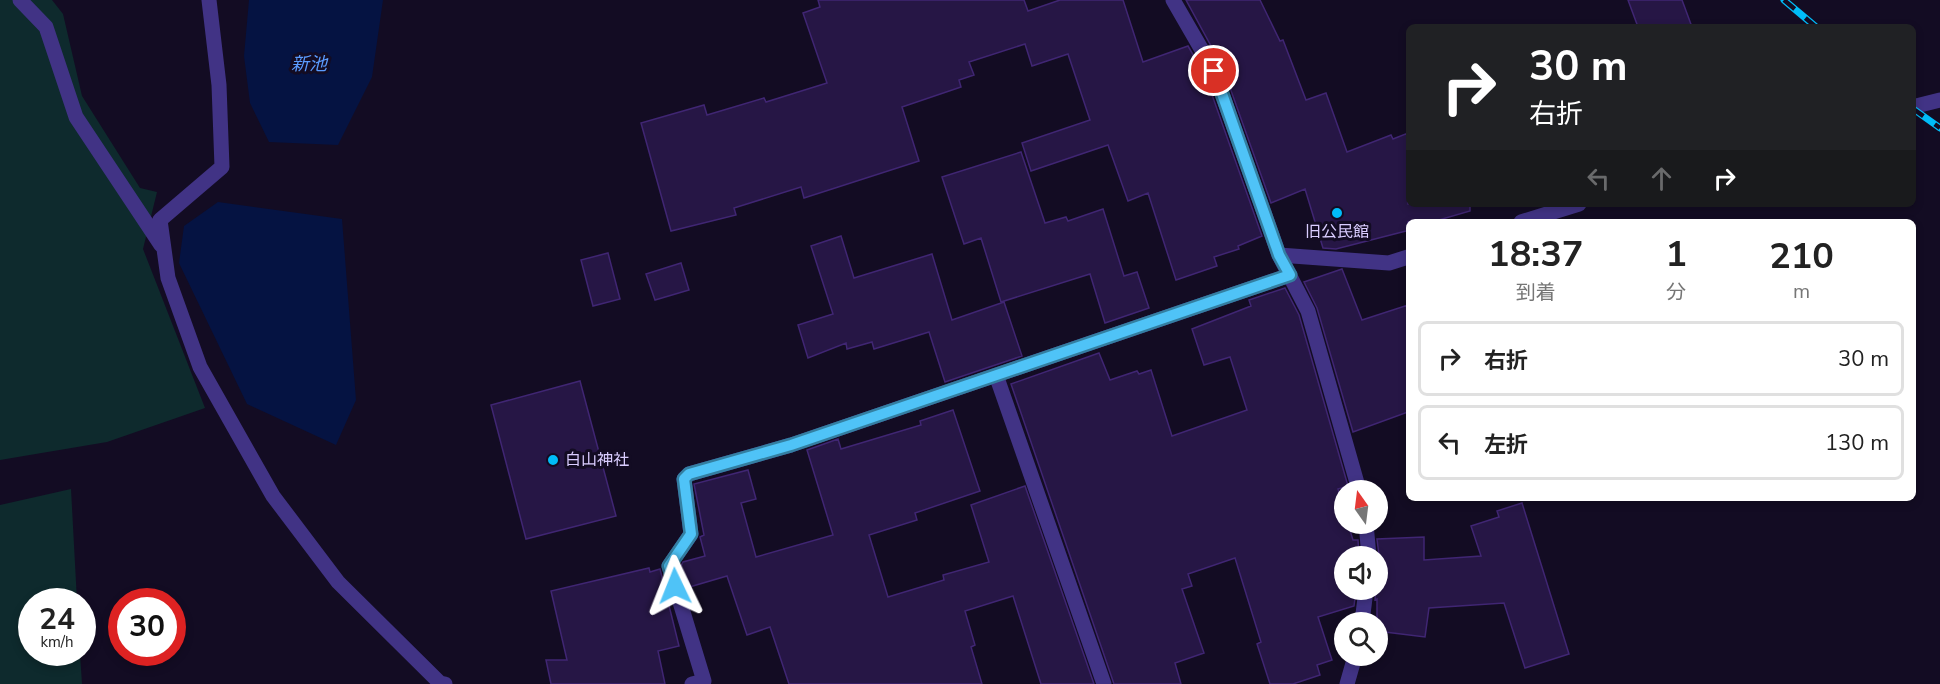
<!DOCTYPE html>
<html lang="ja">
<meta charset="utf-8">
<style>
:root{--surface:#fff;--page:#f6f6f6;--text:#222;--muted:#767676;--line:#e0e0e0}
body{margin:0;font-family:"Nunito Sans","Noto Sans JP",sans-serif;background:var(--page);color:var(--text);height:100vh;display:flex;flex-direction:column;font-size:22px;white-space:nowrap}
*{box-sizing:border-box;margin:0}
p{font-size:20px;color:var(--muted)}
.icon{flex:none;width:33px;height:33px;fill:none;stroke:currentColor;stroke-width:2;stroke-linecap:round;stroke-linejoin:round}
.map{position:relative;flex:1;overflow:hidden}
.panel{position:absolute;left:1406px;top:219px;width:510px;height:282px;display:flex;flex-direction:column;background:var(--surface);border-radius:9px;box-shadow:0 3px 9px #0003}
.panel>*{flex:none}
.banner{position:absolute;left:1406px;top:24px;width:510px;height:183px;border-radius:9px;box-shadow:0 3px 9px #0003;background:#202124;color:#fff;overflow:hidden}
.needle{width:39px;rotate:346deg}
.controls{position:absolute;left:1334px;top:480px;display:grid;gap:12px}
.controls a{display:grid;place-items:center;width:54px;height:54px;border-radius:50%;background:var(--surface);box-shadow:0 3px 9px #0003;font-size:30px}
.speed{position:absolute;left:18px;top:588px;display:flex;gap:12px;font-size:30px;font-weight:700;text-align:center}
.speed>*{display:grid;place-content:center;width:78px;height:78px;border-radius:50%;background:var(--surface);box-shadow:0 3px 9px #0003;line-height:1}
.speed small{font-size:15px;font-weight:400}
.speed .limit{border:9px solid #d22;background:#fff;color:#111}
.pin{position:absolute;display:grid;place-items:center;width:51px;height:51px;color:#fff;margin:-26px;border:3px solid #fff;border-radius:50%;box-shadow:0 2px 6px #0007}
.me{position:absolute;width:66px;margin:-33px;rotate:358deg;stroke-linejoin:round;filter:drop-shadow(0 0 4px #0008)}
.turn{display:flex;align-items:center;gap:21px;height:126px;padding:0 24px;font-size:27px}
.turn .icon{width:78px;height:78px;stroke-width:2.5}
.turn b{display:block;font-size:42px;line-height:51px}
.lanes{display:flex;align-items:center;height:57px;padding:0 24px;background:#0003;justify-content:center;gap:30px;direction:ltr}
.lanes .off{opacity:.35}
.eta{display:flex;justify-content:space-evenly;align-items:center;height:102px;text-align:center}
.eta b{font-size:36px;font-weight:700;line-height:42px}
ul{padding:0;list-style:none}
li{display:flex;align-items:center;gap:18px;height:75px;margin:0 12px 9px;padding:0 12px;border:3px solid var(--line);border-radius:9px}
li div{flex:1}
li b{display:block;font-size:22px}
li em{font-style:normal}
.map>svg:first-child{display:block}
</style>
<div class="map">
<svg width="1940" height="684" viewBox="0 0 1940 684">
<rect width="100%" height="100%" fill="#130c23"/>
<!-- green -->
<path fill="#0e2a2d" d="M0,0H52L63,14L82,96L140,188L157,192L143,249L205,408L107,442L0,460Z
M71,489L77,601L32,602V652L80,653L82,684H0V505Z"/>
<!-- water -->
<path fill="#051342" d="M249,0H383L372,77L338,145L269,142L250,103L244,56Z
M218,202L342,219L356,400L336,445L247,404L179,263L184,226Z"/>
<!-- building -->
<path fill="#261645" stroke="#402673" stroke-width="1.5" d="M818,0H1024L1028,11L1060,0H1123L1143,62L1188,46L1205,75L1262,236L1238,246L1239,249L1214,257L1217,266L1176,280L1148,193L1128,201L1108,145L1031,171L1022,143L1090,120L1068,54L1032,66L1025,44L969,62L974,75L959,80L961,87L902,107L919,161L804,198L801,187L734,208L736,215L671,231L641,123L704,105L707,115L764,98L766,102L827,83L803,13L820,7Z
M1186,0H1260L1280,41L1283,40L1306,100L1326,93L1347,152L1391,135L1393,139L1408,133V204H1470V211L1432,222H1408V230L1406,231L1336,249L1323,248L1305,189L1271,203L1223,68Z
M1628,0H1682L1692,27H1638Z
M1021,152L1045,223L1066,217L1068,221L1103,209L1124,276L1137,272L1149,308L1105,323L1090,274L1001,302L981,238L964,244L942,177Z
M841,236L854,278L932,254L952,320L1004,302L1022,356L945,382L929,332L874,349L872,342L847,349L846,343L808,358L798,325L833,314L811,246Z
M608,253L620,299L593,306L581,260Z
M681,263L689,290L655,300L646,274Z
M1342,269L1362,320L1408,305V412L1353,432L1317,308L1304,282Z
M1285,288L1299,315L1348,486L1338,489L1344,510V524H1348L1353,540H1358L1359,556H1344V590H1356L1354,606L1318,617L1332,660L1317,665L1320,675L1293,684H1270L1257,644L1261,642L1235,558L1188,574L1192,586L1182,589L1204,653L1175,663L1181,684H1114L1011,384L1099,353L1110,380L1137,371L1139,374L1151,370L1172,436L1247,410L1230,357L1204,365L1192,329L1251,306L1249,300Z
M580,381L616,516L526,539L491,405Z
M953,410L980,491L915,513L917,520L869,535L888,597L944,580L943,575L989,562L971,505L1025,486L1094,684H1041L1013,596L965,611L975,645L971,647L982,684H789L770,627L747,635L727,576L686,588L680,568L683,562L705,556L700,537L704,535L694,484L748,470L756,499L741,503L756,557L833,535L807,450L838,439L841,449L921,425L920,421Z
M1522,503L1569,654L1525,668L1504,603L1429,608L1425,637L1377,631V599L1375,600L1379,555L1377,539L1424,537V560L1481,556L1471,526L1499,517L1497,511Z
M649,568L650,572L660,569L679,646L658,651L665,684H551L546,660H567L551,591Z"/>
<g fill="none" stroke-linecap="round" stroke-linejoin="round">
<!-- minor -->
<path stroke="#413385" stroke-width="15" d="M20,0L46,27L76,117L161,245
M209,0L219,85L222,167L160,220L168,278L200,367L273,496L338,582L440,683L445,684
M1173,0L1214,71L1279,255L1308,311L1359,490
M1912,107L1940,100
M1521,222L1579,204
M1279,255L1389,263L1408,257
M996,375L1104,684
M1366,524L1369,556
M1362,622L1366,590
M692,684L704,681L669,566L691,534L684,479L689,474L791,445L1290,275
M1347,684L1355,656"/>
<defs>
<path id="rail" d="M1784,0L1816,27
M1912,108L1940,128"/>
</defs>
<!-- rail casing -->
<use href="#rail" stroke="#00bcf8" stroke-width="7"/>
<!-- rail -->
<use href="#rail" stroke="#130c23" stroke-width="4.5" stroke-dasharray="14" stroke-linecap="butt"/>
</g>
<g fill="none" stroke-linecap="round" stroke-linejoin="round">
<defs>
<path id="route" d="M675,586L669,566L691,534L684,479L689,474L791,445L1290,275L1279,255L1214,71"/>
</defs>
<!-- route casing -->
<use href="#route" stroke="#337fa1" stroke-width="15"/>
<!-- route -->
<use href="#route" stroke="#4fc3f7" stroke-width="10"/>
</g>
<!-- markers -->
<g fill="#00bcf8" stroke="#130c23" stroke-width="2">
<circle cx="1337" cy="213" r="6"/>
<circle cx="553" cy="460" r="6"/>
</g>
<g text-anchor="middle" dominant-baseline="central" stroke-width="6" stroke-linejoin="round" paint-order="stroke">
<!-- poi labels -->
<g font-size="16" fill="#dacdff" stroke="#130c23">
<text x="1337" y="232">旧公民館</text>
<text x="565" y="460" text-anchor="start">白山神社</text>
</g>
<!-- water labels -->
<g font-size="18" font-style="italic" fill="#5b9cff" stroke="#130c23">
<text x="309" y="64">新池</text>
</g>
</g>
</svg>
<div class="controls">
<a><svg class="needle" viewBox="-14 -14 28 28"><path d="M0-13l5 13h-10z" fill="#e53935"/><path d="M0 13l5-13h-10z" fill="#767676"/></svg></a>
<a><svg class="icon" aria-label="sound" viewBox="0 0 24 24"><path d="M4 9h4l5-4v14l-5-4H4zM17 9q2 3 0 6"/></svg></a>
<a><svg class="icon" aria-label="search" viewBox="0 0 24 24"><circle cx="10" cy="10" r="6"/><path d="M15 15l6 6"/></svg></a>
</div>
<div class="speed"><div>24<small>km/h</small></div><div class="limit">30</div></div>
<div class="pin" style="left:1214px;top:71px;background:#d93025"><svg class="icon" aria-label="arrive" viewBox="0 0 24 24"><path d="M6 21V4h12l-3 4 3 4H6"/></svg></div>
<svg class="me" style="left:675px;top:586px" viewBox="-20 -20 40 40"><path d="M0-17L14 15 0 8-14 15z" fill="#4fc3f7" stroke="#fff" stroke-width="4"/></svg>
<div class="banner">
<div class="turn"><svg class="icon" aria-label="right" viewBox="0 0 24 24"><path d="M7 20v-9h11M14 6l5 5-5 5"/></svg><div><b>30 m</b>右折</div></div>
<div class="lanes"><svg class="icon off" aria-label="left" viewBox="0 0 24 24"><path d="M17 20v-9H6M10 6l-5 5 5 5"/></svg><svg class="icon off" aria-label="ahead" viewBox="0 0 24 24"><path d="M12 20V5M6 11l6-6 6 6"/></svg><svg class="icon" aria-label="right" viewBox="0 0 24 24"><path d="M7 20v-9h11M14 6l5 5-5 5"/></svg></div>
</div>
<section class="panel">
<div class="eta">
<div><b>18:37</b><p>到着</p></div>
<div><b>1</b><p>分</p></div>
<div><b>210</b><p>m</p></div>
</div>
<ul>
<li><svg class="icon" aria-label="right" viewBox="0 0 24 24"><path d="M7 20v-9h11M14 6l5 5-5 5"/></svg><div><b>右折</b></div><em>30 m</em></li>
<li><svg class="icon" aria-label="left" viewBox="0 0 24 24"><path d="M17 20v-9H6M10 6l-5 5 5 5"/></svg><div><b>左折</b></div><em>130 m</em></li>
</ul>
</section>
</div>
